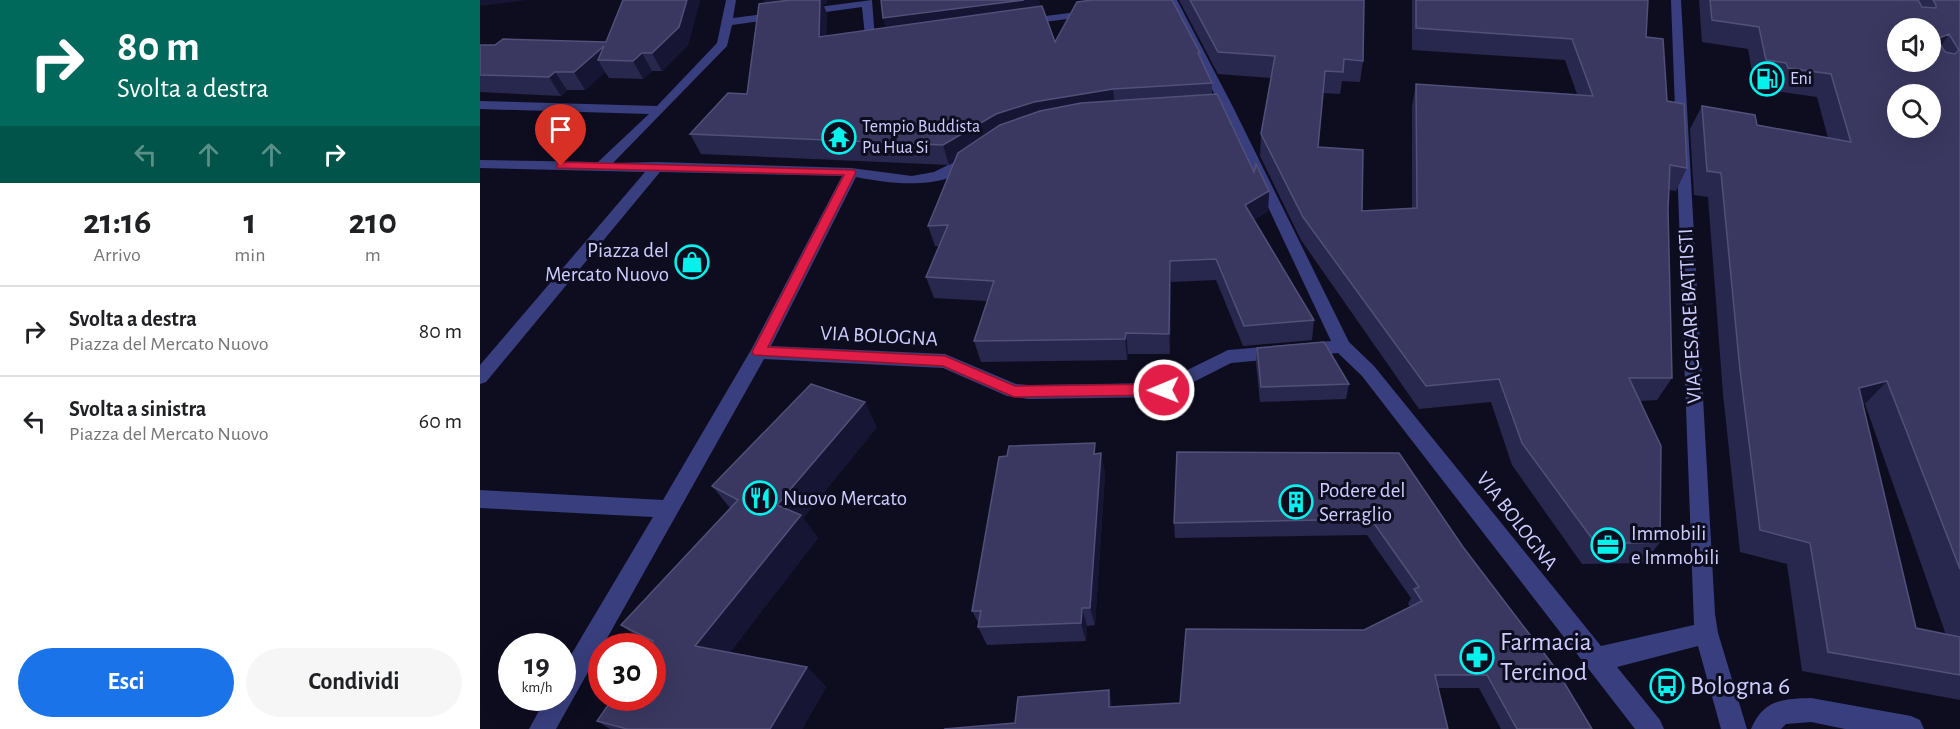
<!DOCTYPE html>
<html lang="it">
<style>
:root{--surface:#fff;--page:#f6f6f6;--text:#202124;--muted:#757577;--line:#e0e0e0;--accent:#1a73e8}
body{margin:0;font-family:"Alegreya Sans",sans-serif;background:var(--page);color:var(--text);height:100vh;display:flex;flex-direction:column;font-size:22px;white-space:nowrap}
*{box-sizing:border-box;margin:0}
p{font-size:20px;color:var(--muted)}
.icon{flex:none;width:33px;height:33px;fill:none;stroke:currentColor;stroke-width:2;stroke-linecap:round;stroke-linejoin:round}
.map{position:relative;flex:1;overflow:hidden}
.details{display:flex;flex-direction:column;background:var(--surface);width:480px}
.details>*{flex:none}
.hud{background:#00695c;color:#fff;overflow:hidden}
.controls{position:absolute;left:1407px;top:18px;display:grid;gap:12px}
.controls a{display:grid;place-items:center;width:54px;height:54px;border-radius:50%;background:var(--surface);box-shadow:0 6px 24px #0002;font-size:30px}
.speed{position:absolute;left:18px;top:633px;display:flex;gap:12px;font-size:30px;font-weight:700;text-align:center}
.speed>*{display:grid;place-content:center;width:78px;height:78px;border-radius:50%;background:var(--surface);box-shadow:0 6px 24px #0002;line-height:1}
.speed small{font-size:15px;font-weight:400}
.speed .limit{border:9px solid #d22;background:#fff;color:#111}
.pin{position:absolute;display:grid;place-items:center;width:51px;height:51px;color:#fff;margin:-62px -26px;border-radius:50% 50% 50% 0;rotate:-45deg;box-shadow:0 0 6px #0007}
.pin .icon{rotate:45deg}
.me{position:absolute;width:66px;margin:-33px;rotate:269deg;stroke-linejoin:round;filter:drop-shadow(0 0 4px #0008)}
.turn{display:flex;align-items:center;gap:21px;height:126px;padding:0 18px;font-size:27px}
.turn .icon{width:78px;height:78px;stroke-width:2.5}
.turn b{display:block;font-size:42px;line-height:51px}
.lanes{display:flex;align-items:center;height:57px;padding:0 18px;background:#0003;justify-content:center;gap:30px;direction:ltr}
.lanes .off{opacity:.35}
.eta{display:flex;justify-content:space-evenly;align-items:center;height:102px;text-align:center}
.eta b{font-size:36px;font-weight:700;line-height:42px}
.button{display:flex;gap:12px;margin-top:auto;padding:12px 18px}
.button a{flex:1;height:69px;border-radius:36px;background:var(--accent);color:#fff;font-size:24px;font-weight:700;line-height:69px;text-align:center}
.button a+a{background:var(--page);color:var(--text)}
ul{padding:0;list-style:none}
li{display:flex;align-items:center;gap:18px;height:90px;padding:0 18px;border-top:2px solid var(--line)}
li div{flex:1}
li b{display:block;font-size:22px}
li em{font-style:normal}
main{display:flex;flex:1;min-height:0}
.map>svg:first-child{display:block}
</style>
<main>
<section class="details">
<div class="hud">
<div class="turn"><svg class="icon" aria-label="right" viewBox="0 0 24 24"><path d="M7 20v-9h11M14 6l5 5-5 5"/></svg><div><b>80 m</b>Svolta a destra</div></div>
<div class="lanes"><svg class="icon off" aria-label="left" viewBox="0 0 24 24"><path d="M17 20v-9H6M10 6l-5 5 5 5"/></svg><svg class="icon off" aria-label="ahead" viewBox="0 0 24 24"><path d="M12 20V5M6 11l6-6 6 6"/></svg><svg class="icon off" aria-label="ahead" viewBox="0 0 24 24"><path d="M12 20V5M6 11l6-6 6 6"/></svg><svg class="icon" aria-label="right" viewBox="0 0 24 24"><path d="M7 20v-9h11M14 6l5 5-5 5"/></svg></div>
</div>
<div class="eta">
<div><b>21:16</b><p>Arrivo</p></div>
<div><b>1</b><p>min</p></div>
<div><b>210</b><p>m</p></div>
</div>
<ul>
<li><svg class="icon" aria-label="right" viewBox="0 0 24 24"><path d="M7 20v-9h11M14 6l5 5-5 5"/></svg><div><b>Svolta a destra</b><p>Piazza del Mercato Nuovo</p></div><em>80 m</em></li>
<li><svg class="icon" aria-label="left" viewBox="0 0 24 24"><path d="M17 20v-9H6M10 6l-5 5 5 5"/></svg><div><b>Svolta a sinistra</b><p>Piazza del Mercato Nuovo</p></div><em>60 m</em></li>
</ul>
<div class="button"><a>Esci</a><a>Condividi</a></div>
</section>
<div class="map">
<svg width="1480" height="729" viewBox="0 0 1480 729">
<rect width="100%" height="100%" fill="#0e0d20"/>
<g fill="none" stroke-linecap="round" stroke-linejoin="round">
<!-- minor -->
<path fill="#393f7e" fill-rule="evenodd" d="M246,0H256L253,18L392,0L395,39L402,38L408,41L402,44L386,45L382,7L252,25L247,46L133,163L178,162L371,168L432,176L454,172L484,157H494L496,160C469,192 411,184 376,177L291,346L465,354L536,384L549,385L681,383L748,350L851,341L741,107L687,0H697L753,107L869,342L894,366L1121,646L1214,625L1191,0H1201L1235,614L1238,633L1267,729H1241L1218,646L1137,667L1180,720L1184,729H1155L882,376L858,353L751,363L684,397L549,399L527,396L463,368L284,359L76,729H49L66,698H82V670L173,517L0,508V490L183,500L271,350L362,176L180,172L6,382L0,384V365L165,172L0,168V160L118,162L169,114L0,109V101L177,106L237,43Z
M613,10L619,13L617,15L542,25L536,22L542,19Z
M1331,698L1431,716L1440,720L1444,729H1365L1331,722L1306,724L1301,729H1271C1284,699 1303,699 1331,698Z"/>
</g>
<!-- wall -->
<path fill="#28274d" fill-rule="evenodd" d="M143,0H220L208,45L182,71H172L163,79L129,78L125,72L105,90H87L81,96L0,92V45H15L126,42Z
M284,0H347V4H343L347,14L346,36L406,28L403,18L561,7L575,42L720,53V58L732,83V94L774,172L789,191L788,211L774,220L834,320L832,340L763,346L736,280L691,282L690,354H648L647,360L501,362L494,341L507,301L454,298L446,277L459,246H455L448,226L474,162L469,165L221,154L210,134L267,94L285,3Z
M699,0H884L883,61L880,82L862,81L860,94L843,93L838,147L882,211L932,208V106L936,84L1097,94L1085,60L932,50V0H1168L1166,37L1207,168L1196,191L1189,190L1188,209L1192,378L1177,400L1160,401L1180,542L1164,563L1102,564L1032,465L1011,402L939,409L821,240L780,156L781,134L791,78L738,74Z
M1219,0H1480V700L1322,671L1307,564L1260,552L1243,394L1228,197L1214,195L1210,129L1222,106L1277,125L1348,138L1337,97L1295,91L1294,86L1274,83L1268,49L1222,42ZM1385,404L1466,635L1436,628L1383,405Z
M777,348L869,384L866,399L780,402L776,363Z
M397,427L323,518L338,538L250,652L327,667L346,687L322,729H130L117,721L169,646L141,625L250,508L232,486Z
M697,452L983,547L1112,729H1021L999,688H958L535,723L632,703V707L700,703L884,630L930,607L928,604L931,598L887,535L695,538L694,523Z
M617,453H621L625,474L615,625L607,626L606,641L507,645L498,627L499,624L492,611Z"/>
<!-- shaded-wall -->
<path fill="#161533" d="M0,0H47L0,6Z
M207,0H220L208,45L182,71L172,53Z
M284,0H347V4H343L347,14L346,56L288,11Z
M544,0H559L562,15L408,35L403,18Z
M1469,34L1454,57L1457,39Z
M124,46L118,60L125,72L105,90L94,72Z
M162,53L172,71L163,79L153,61Z
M75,72L87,90L81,96L69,77Z
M633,89L635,108L521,134L469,165L463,145L516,114L554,102Z
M789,191L788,211L764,226L765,205Z
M690,261L691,282L690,354L689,334Z
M646,333L648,354L647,360L645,339Z
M1407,381L1385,404L1358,412L1379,388Z
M385,402L397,427L323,518L338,538L239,666L215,646L297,505Z
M621,453L625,474L615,625L610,608Z
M602,608L607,626L606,641L601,623Z
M327,667L346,687L322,729H290Z
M629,690L632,703L633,719L629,707Z"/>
<!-- building -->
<path fill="#3a3860" stroke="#515079" stroke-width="1.5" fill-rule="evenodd" d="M143,0H207L199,27L172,53H162L153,61L118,60L124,46L94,72H75L69,77L0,75V45H15L23,39L126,42Z
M310,0H340L339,37L562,6L575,42L597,2L612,0H692L720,53H718L732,83L633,89L554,102L516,114L463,145L210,134L248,93L267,94L279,4Z
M401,0H544L403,18Z
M710,0H884L883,61L864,59L863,72L845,71L838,147L883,150L882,211L937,208L936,84L1113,96L1092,39L936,28V0H1168L1166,37L1183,39L1187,101L1204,104L1207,168L1190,165L1188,209L1192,378H1149L1181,446L1180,542L1116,544L1042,443L1019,379L946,386L823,217L781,134L795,56L738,52Z
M1230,0H1438L1442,7L1456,8V5L1453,0H1480V569L1407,381L1379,388L1436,628L1480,637V675L1348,652L1330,543L1280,530L1260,370L1241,173L1227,171L1222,106L1275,115L1277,125L1371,142L1351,74L1308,68L1306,63L1286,60L1279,27L1232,20ZM1418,28H1450V62H1418ZM1469,34L1479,50L1475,54L1465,52L1457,39ZM1418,94H1450V128H1418Z
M737,94L774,172L776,164L789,191L765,205L834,320L764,326L736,259L690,261L689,334L646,333L645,339L494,341L514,281L446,277L468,225L448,226L478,153L520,125L560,111L601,103Z
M844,342L869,384L781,387L777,348Z
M331,384L385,402L297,505L321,515L215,646L327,667L290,729H147L117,721L133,698H172V646H169L173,641L141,625L258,500L232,486Z
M615,443L614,454L621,453L610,608H602L601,623L498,627L501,611H492L519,457L527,456L529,446Z
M697,452L919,453L983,547L1076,669L1112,729H1037L1007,675H955L968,729H464L535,723L538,697L629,690V707L700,703L706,629L884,630L942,601L934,589L939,587L891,519L694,523Z"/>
<!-- route -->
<path fill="#e11d48" stroke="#92132f" stroke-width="1.5" d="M81,162L374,170L376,172L288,347L465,356L535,386L684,384L691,390L684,395L534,397L463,366L274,355L272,352L364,175L77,168V163Z"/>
<!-- icons -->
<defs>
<symbol id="fuel-ring" viewBox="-11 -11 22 22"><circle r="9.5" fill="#0e0d20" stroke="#05f1eb" stroke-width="1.5"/><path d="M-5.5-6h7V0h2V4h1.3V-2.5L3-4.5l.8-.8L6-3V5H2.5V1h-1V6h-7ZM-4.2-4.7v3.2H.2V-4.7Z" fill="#05f1eb"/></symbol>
<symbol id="temple-ring" viewBox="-11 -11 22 22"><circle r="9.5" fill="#0e0d20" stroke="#05f1eb" stroke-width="1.5"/><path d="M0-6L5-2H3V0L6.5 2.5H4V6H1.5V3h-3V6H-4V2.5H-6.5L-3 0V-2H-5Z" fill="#05f1eb"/></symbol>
<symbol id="shop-ring" viewBox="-11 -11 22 22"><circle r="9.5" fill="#0e0d20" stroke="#05f1eb" stroke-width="1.5"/><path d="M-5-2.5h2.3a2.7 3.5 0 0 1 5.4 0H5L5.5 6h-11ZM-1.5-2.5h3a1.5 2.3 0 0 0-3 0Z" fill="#05f1eb"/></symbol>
<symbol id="restaurant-ring" viewBox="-11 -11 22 22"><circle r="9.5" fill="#0e0d20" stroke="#05f1eb" stroke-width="1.5"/><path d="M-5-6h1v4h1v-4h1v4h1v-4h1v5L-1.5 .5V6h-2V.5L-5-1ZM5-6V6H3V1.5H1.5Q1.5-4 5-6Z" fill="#05f1eb"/></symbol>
<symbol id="building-ring" viewBox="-11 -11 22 22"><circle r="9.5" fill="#0e0d20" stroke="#05f1eb" stroke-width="1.5"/><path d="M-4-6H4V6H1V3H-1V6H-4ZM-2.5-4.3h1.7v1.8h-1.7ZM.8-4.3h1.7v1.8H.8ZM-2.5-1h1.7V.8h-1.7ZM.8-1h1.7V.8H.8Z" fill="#05f1eb"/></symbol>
<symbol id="office-ring" viewBox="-11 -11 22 22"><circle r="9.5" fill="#0e0d20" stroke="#05f1eb" stroke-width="1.5"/><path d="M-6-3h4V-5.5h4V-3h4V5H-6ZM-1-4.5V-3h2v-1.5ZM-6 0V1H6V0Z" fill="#05f1eb"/></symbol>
<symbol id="pharmacy-ring" viewBox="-11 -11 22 22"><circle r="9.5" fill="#0e0d20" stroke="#05f1eb" stroke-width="1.5"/><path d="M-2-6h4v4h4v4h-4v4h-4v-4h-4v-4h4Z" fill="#05f1eb"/></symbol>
<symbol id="bus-ring" viewBox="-11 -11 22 22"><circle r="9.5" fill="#0e0d20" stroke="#05f1eb" stroke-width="1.5"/><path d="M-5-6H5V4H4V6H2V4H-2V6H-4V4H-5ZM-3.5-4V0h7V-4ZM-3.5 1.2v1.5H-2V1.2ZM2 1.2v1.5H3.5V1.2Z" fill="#05f1eb"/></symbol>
</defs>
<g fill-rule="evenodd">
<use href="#fuel-ring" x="1268" y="60" width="38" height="38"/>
<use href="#temple-ring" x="340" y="118" width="38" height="38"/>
<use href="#shop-ring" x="193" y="243" width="38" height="38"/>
<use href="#restaurant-ring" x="261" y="479" width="38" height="38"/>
<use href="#building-ring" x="797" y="483" width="38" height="38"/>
<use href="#office-ring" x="1109" y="526" width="38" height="38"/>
<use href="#pharmacy-ring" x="978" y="638" width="38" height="38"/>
<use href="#bus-ring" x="1168" y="667" width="38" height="38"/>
</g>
<g text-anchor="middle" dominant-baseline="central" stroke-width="6" stroke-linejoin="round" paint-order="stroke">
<!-- far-poi labels -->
<g font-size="18" fill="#cdcdfe" stroke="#0e0d20" text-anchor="start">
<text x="1310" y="79">Eni</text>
<text x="382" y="127">Tempio Buddista<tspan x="382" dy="21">Pu Hua Si</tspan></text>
</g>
<!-- poi labels -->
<g font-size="21" fill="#cdcdfe" stroke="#0e0d20" text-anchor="start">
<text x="189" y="250" text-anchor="end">Piazza del<tspan x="189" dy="24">Mercato Nuovo</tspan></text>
<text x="839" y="490">Podere del<tspan x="839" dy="24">Serraglio</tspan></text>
<text x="303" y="498">Nuovo Mercato</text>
<text x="1151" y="533">Immobili<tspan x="1151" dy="24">e Immobili</tspan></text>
</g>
<!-- street labels -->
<g font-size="21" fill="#cdcdfe" stroke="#0e0d20">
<text transform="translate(1210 316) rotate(-93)">VIA CESARE BATTISTI</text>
<text transform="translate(399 336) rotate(3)">VIA BOLOGNA</text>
<text transform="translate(1037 521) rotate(52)">VIA BOLOGNA</text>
</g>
<!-- near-poi labels -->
<g font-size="26" fill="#cdcdfe" stroke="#0e0d20" text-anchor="start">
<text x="1020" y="642">Farmacia<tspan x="1020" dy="30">Tercinod</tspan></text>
<text x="1210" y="686">Bologna 6</text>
</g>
</g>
</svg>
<div class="controls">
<a><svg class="icon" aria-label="sound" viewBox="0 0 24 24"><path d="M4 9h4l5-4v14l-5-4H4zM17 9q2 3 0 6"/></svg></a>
<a><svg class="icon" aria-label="search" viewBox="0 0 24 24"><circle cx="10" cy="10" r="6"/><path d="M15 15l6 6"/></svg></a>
</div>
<div class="speed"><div>19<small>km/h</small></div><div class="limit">30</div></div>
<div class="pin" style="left:81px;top:166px;background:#d93025"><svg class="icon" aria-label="arrive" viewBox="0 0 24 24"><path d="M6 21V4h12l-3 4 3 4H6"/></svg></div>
<svg class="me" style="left:684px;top:390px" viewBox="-20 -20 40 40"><circle r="17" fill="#e11d48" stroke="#fff" stroke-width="3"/><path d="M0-11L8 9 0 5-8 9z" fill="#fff"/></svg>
</div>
</main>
